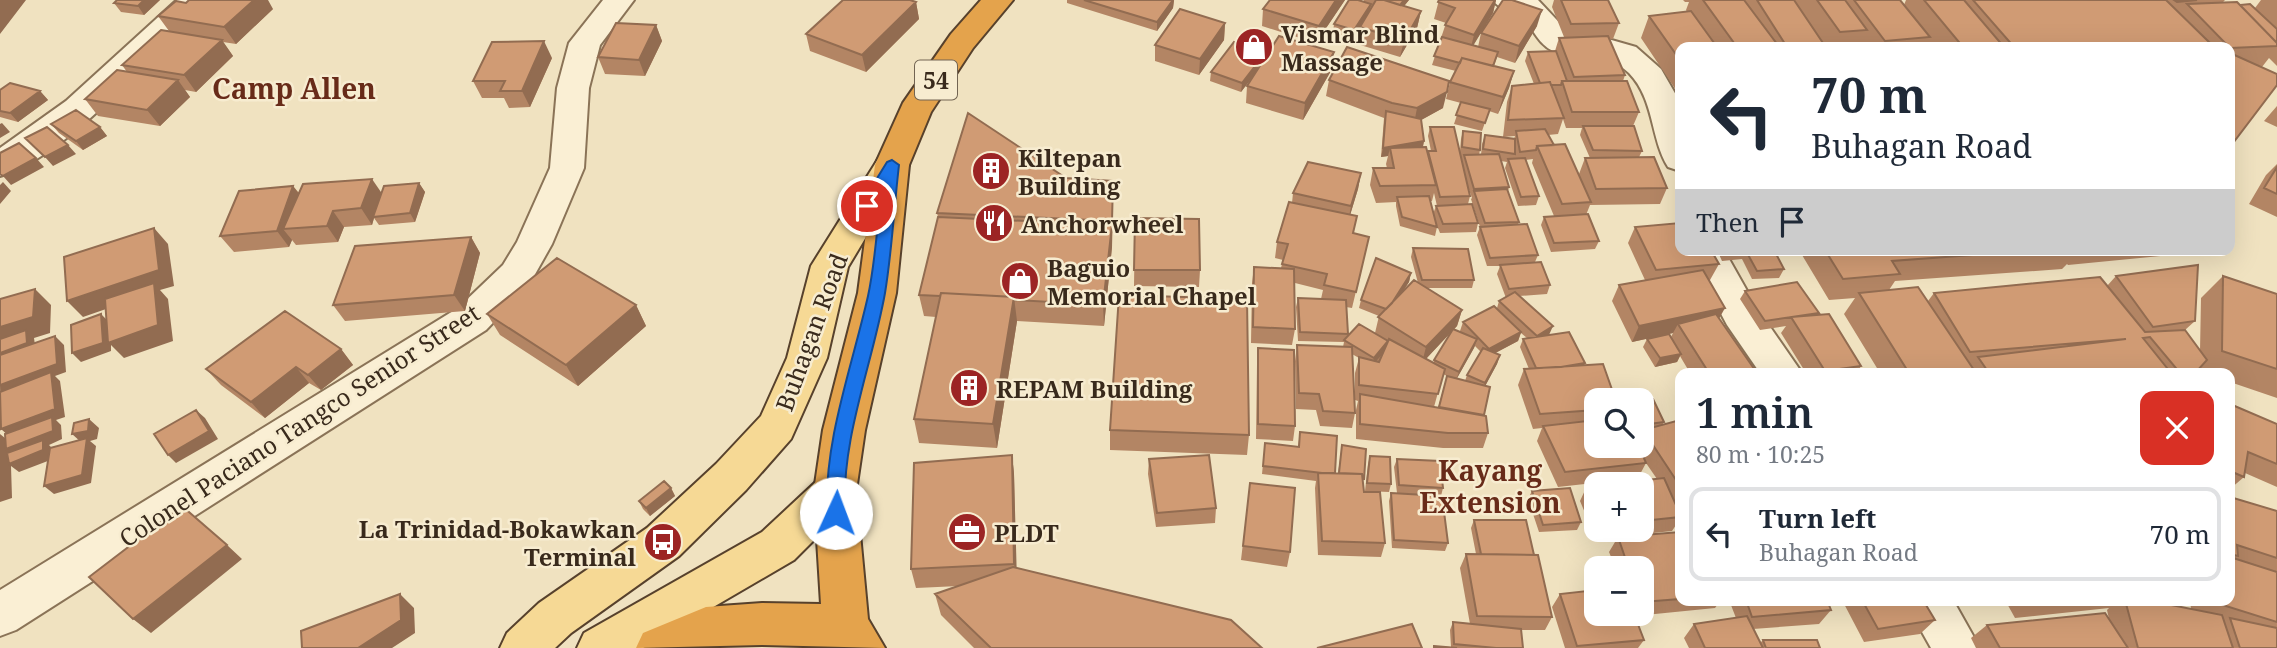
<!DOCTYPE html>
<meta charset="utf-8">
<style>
:root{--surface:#fff;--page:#f2f2f3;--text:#1f2937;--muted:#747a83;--line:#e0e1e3}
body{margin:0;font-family:"Noto Serif",serif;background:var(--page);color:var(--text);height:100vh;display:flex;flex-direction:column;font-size:26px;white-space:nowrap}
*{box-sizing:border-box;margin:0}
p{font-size:23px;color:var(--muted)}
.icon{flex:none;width:38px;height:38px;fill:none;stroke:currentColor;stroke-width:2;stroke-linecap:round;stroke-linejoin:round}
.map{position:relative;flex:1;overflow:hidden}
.details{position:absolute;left:1675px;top:368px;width:560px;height:238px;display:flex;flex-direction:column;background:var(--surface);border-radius:14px;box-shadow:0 7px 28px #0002}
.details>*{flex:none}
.top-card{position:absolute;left:1675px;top:42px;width:560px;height:214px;border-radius:14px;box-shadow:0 7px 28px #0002;background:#fff;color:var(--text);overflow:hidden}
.controls{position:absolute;left:1584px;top:388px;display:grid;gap:14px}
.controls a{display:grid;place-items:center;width:70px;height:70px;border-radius:14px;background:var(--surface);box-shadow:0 7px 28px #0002;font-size:35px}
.pin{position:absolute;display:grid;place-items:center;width:60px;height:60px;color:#fff;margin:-30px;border:4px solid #fff;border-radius:50%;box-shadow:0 2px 7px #0007}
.me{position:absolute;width:77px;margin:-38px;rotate:2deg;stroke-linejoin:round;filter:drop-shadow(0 0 5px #0008)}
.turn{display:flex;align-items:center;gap:24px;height:147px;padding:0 21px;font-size:32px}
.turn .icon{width:91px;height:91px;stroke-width:2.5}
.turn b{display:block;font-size:49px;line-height:60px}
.then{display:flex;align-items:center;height:66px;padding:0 21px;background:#0003;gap:14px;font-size:26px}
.round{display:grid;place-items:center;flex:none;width:74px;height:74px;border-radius:14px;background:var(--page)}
.overview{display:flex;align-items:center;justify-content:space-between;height:119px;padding:0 21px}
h1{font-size:42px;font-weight:600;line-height:52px}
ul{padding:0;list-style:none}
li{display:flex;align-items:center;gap:21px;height:94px;margin:0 14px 10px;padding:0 7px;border:4px solid var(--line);border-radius:14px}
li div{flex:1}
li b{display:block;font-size:26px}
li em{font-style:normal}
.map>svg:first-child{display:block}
</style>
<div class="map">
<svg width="2277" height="648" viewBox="0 0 2277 648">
<rect width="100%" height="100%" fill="#f0e2c0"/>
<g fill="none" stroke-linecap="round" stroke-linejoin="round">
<defs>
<path id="street" d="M177,0H210C199,17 180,31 165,46C123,87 56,160 0,176V148L66,101Z
M603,0H634L600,45L589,88L584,168L552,244L529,285L486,330L16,630L0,636V590L458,308L503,265L517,242L550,168L557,88L569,43Z
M1493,0H1538L1571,35L1608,39L1636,47L1661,69L1680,102V171L1668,167C1650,138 1655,100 1629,73C1608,52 1579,62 1553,51C1537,44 1533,26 1520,16C1510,9 1499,10 1493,0Z
M1687,250H1724L1755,305L1802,373H1760L1727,325Z
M1904,600H1953L1980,648H1931Z"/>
<path id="primary" d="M892,153L904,156L909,165L848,267L827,358L791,439L746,490L679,556L571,633L555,648H500L507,633L539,603L647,528L716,464L761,416L787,358L811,266L880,156Z
M835,473L850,478L856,491L850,504L794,560L643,648H577L584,633L762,532L820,478Z"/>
<path id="highway" d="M981,0H1013L973,48L931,112L909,165L896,293L865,430L856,491L868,619L885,648L762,645L636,648L643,633L706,607L762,603L821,604L814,491L823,430L858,293L875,165L903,103L951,34Z"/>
</defs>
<!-- street casing -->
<use href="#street" stroke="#8a7357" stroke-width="4"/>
<!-- primary casing -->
<use href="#primary" stroke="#57412c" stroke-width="4"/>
<!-- highway casing -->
<use href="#highway" stroke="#57412c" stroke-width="4"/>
<!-- street -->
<use href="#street" fill="#faefd4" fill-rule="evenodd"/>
<!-- primary -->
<use href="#primary" fill="#f6d995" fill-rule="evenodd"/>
<!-- highway -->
<use href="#highway" fill="#e4a34c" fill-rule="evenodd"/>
</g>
<!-- wall -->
<path fill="#b38564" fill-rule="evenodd" d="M160,0L144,15L121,12L114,3Z
M1067,0H1174L1173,8L1157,31L1067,3Z
M1345,0L1316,43L1262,26L1263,9Z
M1364,0H1409L1404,6L1421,11L1417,28L1400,57L1357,44L1359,29L1353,39L1333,33L1334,24L1363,2Z
M1439,0H1496L1493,13L1473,45L1478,47L1481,33L1537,26L1515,63L1497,57L1494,66L1514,71L1509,88L1498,114L1489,111L1482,131L1454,124L1461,103L1446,99L1450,82L1456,71L1432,65L1446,23L1434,19Z
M1554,0H1608L1619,23L1613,39H1609L1625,75L1623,81L1639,112L1633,126L1642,151L1639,157L1667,188L1660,204L1590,205L1586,215L1599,241L1595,249L1551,252L1541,225L1544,217L1554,216L1532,163L1533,159L1525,160L1539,196L1536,205L1518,206L1505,168L1507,162L1501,161L1509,187L1508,191L1519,222L1518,224L1538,255L1535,262L1550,285L1547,294L1519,296L1550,335L1585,363L1584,365L1596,401V446H1642V401L1664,422L1662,425L1680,420V519L1672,531L1596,539L1580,501L1587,486L1596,485V530H1642V485L1657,479L1646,463L1638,478L1558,487L1537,441L1542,428L1533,429L1518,385L1524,369H1529L1520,347L1523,339L1527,338L1521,333L1518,341L1495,353L1500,355L1497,364L1485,386L1484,415L1488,433L1483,448H1443L1356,439V410L1358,401L1355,400V373L1359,358L1352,354L1355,413L1352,428L1320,426L1316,410L1296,409L1295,361L1297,345L1343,347L1344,342L1298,341L1296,307L1298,298L1321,299L1323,290L1295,283V329L1292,345L1251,343L1252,283L1254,267L1281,268L1283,260L1275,258L1277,242L1292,203L1293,193L1361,173L1358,189L1350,215L1353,234L1369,237L1352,308L1346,307L1348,336L1386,340L1375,333L1379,316L1359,308L1361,300L1411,273L1409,282L1402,293L1418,283L1411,257L1413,248L1474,280L1472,288H1427L1462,310L1457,326L1454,329L1462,333L1460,331L1463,322L1497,308L1499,301L1506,298L1497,274L1500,266H1487L1477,235L1480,227L1471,199L1472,198L1467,184L1470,196L1468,204L1478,223L1476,232L1440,233L1434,218L1437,227L1435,236L1400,226L1396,206V202L1376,203L1370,185L1373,168H1387L1386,164L1388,156L1381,157L1384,118L1326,96L1329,80L1443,108L1421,120L1424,141L1423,147L1428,153L1431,151L1428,136L1430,127L1460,151L1461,139L1463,131L1480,150L1479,155H1481L1482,144L1485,135L1514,139L1515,136L1503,137L1507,102L1512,86L1534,84L1525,61L1528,52L1555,51L1559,38L1564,37L1552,7ZM1563,119L1566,128H1582L1580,135L1590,158H1585L1579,174L1554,145L1548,135L1558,134ZM1434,193L1437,206H1436L1433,214L1430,201H1432ZM1450,333L1433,363L1426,359ZM1475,346L1481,352L1467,375L1465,381L1457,378ZM1443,374L1447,376L1438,408L1434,407Z
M1683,0H1900L1904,5L1906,0H2225L2222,3L2255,8L2261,0H2277V66L2269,58L2262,67L2230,147V47H1931L1927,42L1924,47H1861L1859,44L1857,47H1680V96L1641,38L1649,16L1687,12L1686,10L1689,2H1685Z
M916,2L919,19L866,72L810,51L806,34Z
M186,3L273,9L236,44L223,42L233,56L196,92L185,90L190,97L160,126L98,116L85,99L127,72L122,65L169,31L158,16Z
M1225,23L1224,40L1199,75L1155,61V45Z
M656,25L662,41L645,76L605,74L598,57Z
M1265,53L1264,59L1332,69L1303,120L1246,103L1247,86L1256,72L1241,92L1210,81L1211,72Z
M552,58L530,107L509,108L504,98H482L473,81Z
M0,90L40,91L48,100L18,122L0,117Z
M2277,106V127L2264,121Z
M51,124L100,127L107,136L83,150L59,133Z
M2277,164V217L2249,204L2266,175Z
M1066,178L1113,181L1112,247L1104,326L1017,321L997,448L919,443L914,419L936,317L924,316L919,295L938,217L937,213Z
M419,183L425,192L415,222L379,225L374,218L372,225L344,227L338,242L296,245L292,240L289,247L234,252L220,236L293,186L299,193H381Z
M1135,218L1200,270L1199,287L1134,286Z
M1635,227L1719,264L1710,280L1709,281L1719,318L1757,373H1690L1680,356L1677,362L1655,367L1643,347L1647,339L1671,337L1673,333L1632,342L1612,301L1619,285L1645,280L1628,243Z
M471,237L480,253L465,311L345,321L333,305Z
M1717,250H1774L1784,269L1779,278L1752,279L1742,259L1722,261Z
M1799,250H2185L2181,254L2068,265L2067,264L2062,269L1895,281L1889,290L1928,301L1934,293L2107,286L2116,276L2195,321L2185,330L2200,351L2201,298L2223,276L2277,294V398L2230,382V373H2202L2200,372V368L2195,373H1880L1844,314L1855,298L1829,300Z
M1745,291L1819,313L1817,315L1861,366L1857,373H1806L1781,333L1786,326L1760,330L1740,299Z
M636,305L646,326L578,386L500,335L487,314Z
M1258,348L1295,426L1293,441L1256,439L1257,364Z
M341,349L353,365L321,390L309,383L265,418L221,385L206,369Z
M2230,404L2277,424V487L2245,473L2244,477L2230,489Z
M1110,430L1249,435L1247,455L1110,450Z
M1300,432L1335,473H1338L1342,445L1363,482L1364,492L1385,543L1381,557L1318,555L1315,488L1316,481L1262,474L1265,443L1298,447Z
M1012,455L1014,474L1016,568L1262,648H974L941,615L935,594L959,586L916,588L911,569Z
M1370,456L1391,484L1389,492L1365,491L1368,464Z
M1149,459L1216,508L1215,523L1156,527L1148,474Z
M1397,459L1443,488L1441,496L1397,493L1394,467Z
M1250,483L1290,552L1287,567L1241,560Z
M671,488L675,496L650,516L643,509L639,501Z
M1532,491L1581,522L1577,530L1539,532L1528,499Z
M1391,493L1448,543L1445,551L1392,548L1389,501Z
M2230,497L2277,511V648H1976L1971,638L1987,625L2109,619L2107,610L2109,608L2015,618L2005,600H2185L2159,603L2191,609L2190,600H2230Z
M1474,520L1534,555L1552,617L1545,630H1521L1523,648H1433L1434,646L1451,647L1450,630L1453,622L1470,624L1460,568L1466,554H1476L1471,528Z
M1680,532V600H1721L1715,608L1635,616L1644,640L1638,648H1565L1552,607L1560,594L1596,614H1642V569H1616L1609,552L1618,537Z
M1729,600H1827L1831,610L1819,624L1753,629L1760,643L1763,640L1820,648H1689L1684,638L1694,624L1736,618Z
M1842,600H1923L1935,620L1920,634L1864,642Z"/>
<!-- shaded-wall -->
<path fill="#926c51" d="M0,0H26L0,34Z
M144,0H160L144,15L138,6Z
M254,0H268L273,9L236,44L224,27Z
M1174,0L1173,8L1157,31V22Z
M1336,0H1345L1316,43L1319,26Z
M1404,0H1409L1396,16L1398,7Z
M1495,0H1496L1493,13L1470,51L1474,35Z
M916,2L919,19L866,72L862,55Z
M1371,4L1369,13L1353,39L1354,30Z
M1542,10L1537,26L1515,63L1519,46Z
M1421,11L1417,28L1400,57L1404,41Z
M1225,23L1224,40L1199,75L1200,59Z
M656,25L662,41L645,76L639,60Z
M222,40L233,56L196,92L184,75Z
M544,41L552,58L530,107L522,91Z
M1334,52L1332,69L1303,120L1305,103Z
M1265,53L1264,62L1241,92L1242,83Z
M1514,71L1509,88L1498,114L1503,97Z
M178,80L190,97L160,126L147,110Z
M40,91L48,100L18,122L10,113Z
M1447,92L1443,108L1414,124L1417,108Z
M2,123L10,132L0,138V124Z
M100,127L107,136L83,150L76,141Z
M1424,141L1422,150L1390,148L1388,156L1381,157L1383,148Z
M68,145L76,154L53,166L45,157Z
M36,158L44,167L11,185L3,176Z
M1361,173L1358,189L1348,222L1351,206Z
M372,179L383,195L373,217L374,218L372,225L361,208Z
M1113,181L1112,247L1104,326L1103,305L1112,225Z
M3,182L11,191L0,204V185Z
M419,183L425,192L415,222L410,213Z
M293,186L305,202L283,229L292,240L289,247L277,231Z
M333,211L344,227L338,242L327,226Z
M154,228L168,244L174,286L160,290L168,299L173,341L124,358L111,345V351L81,362L72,353L101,314L110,323L155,292L83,317L67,301Z
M471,237L480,253L465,311L454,295Z
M1411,273L1409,282L1385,318L1387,310Z
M35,289L51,305L50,333L34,338L36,352L0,365V327Z
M1014,297L1017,321L997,448L993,424Z
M636,305L646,326L578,386L566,365Z
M1725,308L1716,324H1678L1673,333L1632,342L1639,326Z
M1462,310L1457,326L1422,363L1426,347Z
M1553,326L1549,335L1534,344L1537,336Z
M1521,332L1518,341L1486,358L1489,349Z
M55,336L64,345L66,372L55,376L60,381L65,417L56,420L61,425L62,439L49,445L52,448L53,459L19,472L11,466L12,498L0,502V434L11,443V438L1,429L0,385Z
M1477,339L1474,348L1456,380L1459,372Z
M1388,341L1386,350L1372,366L1374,358Z
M341,349L353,365L321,390L308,375Z
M1681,354L1677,362L1655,367L1660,358Z
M1500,355L1497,364L1482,392L1485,383Z
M296,367L309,383L265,418L251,402Z
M196,410L205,418L218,439L176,463L168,455Z
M89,419L99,428L97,439L90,441L96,446L91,483L54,494L44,486L82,443L72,434Z
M1012,455L1014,474L1017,582L1014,564Z
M671,488L675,496L650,516L646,508Z
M227,545L242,559L151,633L133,619Z
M400,594L414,608L415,633L392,648H358Z"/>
<!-- building -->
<path fill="#d09b74" stroke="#926c51" stroke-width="2" d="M117,0H144L138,6L114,3Z
M189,0H254L224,27L158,16L176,1L186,3Z
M843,0H910L916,2L862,55L806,34Z
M1084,0H1173L1157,22Z
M1270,0H1336L1319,26L1263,9Z
M1349,0H1358L1371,4L1354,30L1334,24Z
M1376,0H1384L1421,11L1404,41L1360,27Z
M1384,0H1404L1400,5Z
M1439,0H1495L1474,35L1445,25L1455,8L1438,2Z
M1503,0H1512L1542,10L1519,46L1481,33Z
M1561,0H1608L1619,23L1571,24Z
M1703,0H1744L1777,44L1749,47H1737Z
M1757,0H1794L1825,46L1787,47Z
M1817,0H1845L1867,30L1840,32Z
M1854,0H1900L1930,37L1885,41Z
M1924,0H1964L2004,47H1963Z
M1973,0H2166L2211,44L2172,47H2014Z
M2174,0H2197L2177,2Z
M2237,2L2277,43V46L2230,48L2187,4Z
M2250,4L2277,29V43L2240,5Z
M1180,9L1225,23L1200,59L1155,45Z
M1691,11L1717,47H1680V60L1649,16Z
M616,23L656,25L639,60L598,57Z
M161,30L222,40L184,75L122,65Z
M1279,36L1334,52L1305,103L1247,86Z
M1608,36L1625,75L1574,77L1559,38Z
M1442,37L1498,52L1493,66L1462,58L1460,63L1434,56Z
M544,41L522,91H500L505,81H473L492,42Z
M1234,42L1265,53L1242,83L1211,72Z
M1347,47L1449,81L1447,92L1417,108L1392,103L1329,80Z
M1556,51L1567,81H1562L1561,85H1551L1550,82L1540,83L1528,52Z
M2230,53L2277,74V85L2230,147Z
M1462,58L1514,71L1503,97L1450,82Z
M117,70L178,80L147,110L85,99Z
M1562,81H1627L1639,112H1572Z
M1550,82L1564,118L1508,120L1512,86Z
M10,83L40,91L10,113L0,111V90Z
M1461,102L1490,109L1485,123L1456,115Z
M76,110L100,127L76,141L51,124Z
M1386,111L1421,119L1424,141L1383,148Z
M968,113L1066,178L1113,181L1112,221L937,213Z
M1583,126H1634L1642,151L1593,150Z
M47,127L68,145L45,157L25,138Z
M1430,127H1454L1470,196L1440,197L1428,151H1436Z
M1545,129L1554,145L1537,146L1536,150L1520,152L1516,131Z
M1463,131L1481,133L1480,150L1462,147Z
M1485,135L1515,139V154L1483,149Z
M19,143L36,158L3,176L0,174V153Z
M1565,144L1591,202L1562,204L1537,146Z
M1426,147L1436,185L1380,186L1373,168H1394L1390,148Z
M1499,154L1509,187L1474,189L1464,155Z
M1654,157L1667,188L1596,189L1585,158Z
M1525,158L1539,196L1521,197L1508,159Z
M1308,162L1361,173L1351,206L1293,193Z
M2277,167V194L2264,188Z
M372,179L361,208L333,211L327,226L283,229L303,184Z
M419,183L410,213L373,217L384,186Z
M293,186L277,231L220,236L239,191Z
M1507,189L1519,222L1485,223L1474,191Z
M1429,196L1437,227L1402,217L1397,197Z
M1289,202L1357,216L1353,233L1369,237L1356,292L1324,285L1327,274L1282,264L1288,244L1277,242Z
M1472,204L1478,223L1443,224L1436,206Z
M1588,214L1599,241L1554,243L1544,217Z
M938,217L1112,225L1103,305L1015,300L1014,297L941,293L940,296L919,295Z
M1135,218L1199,219L1200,270H1134Z
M1680,223V250H1711L1719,264L1656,270L1635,227Z
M1527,224L1538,255L1490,258L1480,227Z
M154,228L159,270L67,301L64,257Z
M471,237L454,295L333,305L355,246Z
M1413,248L1468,249L1474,280H1422Z
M1726,250H1774L1784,269L1757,271L1746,251L1727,252Z
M1825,250H2040L1892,261L1900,274L1843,279Z
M557,258L636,305L566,365L487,314Z
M1376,258L1411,273L1392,303L1386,309L1361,300Z
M1541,262L1550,285L1509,289L1500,265Z
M2198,265L2195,321L2153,327L2116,276Z
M1254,267L1294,269L1295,329L1253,327Z
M1703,270L1725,308L1639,326L1619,285Z
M2223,276L2277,294V369L2222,351Z
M2100,277L2145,332L2185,330L2207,360L2197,371L2180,373L2150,337L2143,338L2171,373H1989L1978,357L2126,339L1970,352L1934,293Z
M1414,280L1462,310L1426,347L1378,317Z
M1797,282L1819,313L1765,321L1745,291Z
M154,283L158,325L108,343L105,299Z
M1918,287L1976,373H1909L1859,293Z
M35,289L33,317L0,327V299Z
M1515,292L1553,326L1537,336L1499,301Z
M941,293L1014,297L993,424L914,419Z
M1119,295L1247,299L1249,435L1110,430Z
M1298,298L1346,300L1348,334L1300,332Z
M1494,306L1521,332L1489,349L1463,322Z
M285,311L341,349L308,375L296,367L251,402L206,369Z
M101,314L103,343L72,353L71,325Z
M1716,314L1757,373H1709L1678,324Z
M1829,314L1861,366L1825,371L1791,317Z
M1359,324L1388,341L1374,358L1344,340Z
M1453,329L1477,339L1459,372L1434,360Z
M26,330L27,343L0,353V339Z
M1569,332L1585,363L1561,367L1536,368L1523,339Z
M1669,334L1681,354L1660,358L1647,339Z
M55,336L57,364L0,385V355Z
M1389,339L1445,369L1438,394L1359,385V357L1379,362Z
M1297,345L1352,347L1355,413L1323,411L1319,394L1299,393Z
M1258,348L1294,350L1295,426L1258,424Z
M1483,348L1500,355L1485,383L1467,375Z
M1603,364L1616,401H1596V410L1540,414L1524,369Z
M51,372L55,409L1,429L0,392Z
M1447,376L1490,387L1484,415L1439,407Z
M1360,394L1486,416L1488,433H1448L1360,424Z
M1653,399L1664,422L1642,425V401H1635Z
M2230,404L2277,424V464L2248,452L2244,477L2230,471Z
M196,410L209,431L168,455L154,434Z
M52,417L53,431L6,449L5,434Z
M89,419L88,431L72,434L74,423Z
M1596,420V446H1639L1646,463L1565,472L1543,426Z
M1680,420V486L1643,430Z
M1300,432L1337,436L1335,473H1322L1263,466L1265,443L1299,447Z
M87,438L82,475L44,486L50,448Z
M43,440V450L9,464L7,453Z
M1342,445L1366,449L1364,480L1362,474L1339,473Z
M1012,455L1014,564L911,569L914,463Z
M1209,455L1216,508L1157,513L1149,459Z
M1370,456L1390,457L1391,484L1367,483Z
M1397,459L1440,461L1443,488L1399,485Z
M1318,473L1362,474L1364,492H1380L1385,543L1322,541Z
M1664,478L1680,514V517L1642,521V485H1601Z
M664,481L671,488L646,508L639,501Z
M1250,483L1295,488L1290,552L1243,546Z
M1596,485V506L1587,486Z
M1570,488L1581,522L1543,525L1532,491Z
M1391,493L1442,496L1448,543L1394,540Z
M2230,497L2277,511V558L2237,545L2238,556L2230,554Z
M182,506L227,545L133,619L89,577Z
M1474,520H1526L1534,555L1481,554Z
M1680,532V599L1642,602V569H1629L1618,537Z
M1466,554L1538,555L1552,617L1477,616Z
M2230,557L2277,572V622L2210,601L2230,600Z
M1013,567L1231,620L1262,648H991L935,594Z
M1596,590V614H1634L1644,640L1577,646L1560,594Z
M400,594L401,620L358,648H302L301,631Z
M1746,600H1827L1831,610L1752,617Z
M1862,600H1923L1935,620L1878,629Z
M2125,600H2146L2222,615L2233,648H2138Z
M2105,613L2128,648H2000L1987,625Z
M1747,616L1763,648H1705L1694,624Z
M2230,618L2277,628V648H2240Z
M1453,622L1521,629L1523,648H1496L1454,644Z
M1412,624L1422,648H1317Z
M1763,640H1817L1820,648H1766Z
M1434,646L1457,648H1434Z"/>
<!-- route -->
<path fill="#1a73e8" stroke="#114b97" stroke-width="2" d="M892,160L899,165C894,207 892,251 885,293C872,366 841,438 845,513L836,521L827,513C824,440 852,367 868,296C875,264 877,228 881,195L872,209H862L860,206L887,162Z"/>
<!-- icons -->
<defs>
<symbol id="shop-disc" viewBox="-11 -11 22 22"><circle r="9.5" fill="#9c2424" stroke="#f7ecd0"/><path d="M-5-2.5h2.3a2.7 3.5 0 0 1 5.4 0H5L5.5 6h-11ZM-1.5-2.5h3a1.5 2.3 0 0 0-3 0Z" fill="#fff"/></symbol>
<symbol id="building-disc" viewBox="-11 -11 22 22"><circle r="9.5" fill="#9c2424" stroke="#f7ecd0"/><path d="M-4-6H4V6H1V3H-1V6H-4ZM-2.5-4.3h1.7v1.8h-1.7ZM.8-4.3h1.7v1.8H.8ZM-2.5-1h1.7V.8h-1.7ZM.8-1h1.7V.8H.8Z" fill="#fff"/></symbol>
<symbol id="restaurant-disc" viewBox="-11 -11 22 22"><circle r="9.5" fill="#9c2424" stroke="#f7ecd0"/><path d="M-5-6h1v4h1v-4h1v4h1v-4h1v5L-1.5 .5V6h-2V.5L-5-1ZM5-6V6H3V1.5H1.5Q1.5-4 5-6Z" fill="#fff"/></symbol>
<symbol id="office-disc" viewBox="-11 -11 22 22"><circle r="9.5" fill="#9c2424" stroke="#f7ecd0"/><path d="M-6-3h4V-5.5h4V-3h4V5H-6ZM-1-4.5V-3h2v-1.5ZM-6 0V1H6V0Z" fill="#fff"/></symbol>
<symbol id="bus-disc" viewBox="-11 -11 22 22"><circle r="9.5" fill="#9c2424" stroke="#f7ecd0"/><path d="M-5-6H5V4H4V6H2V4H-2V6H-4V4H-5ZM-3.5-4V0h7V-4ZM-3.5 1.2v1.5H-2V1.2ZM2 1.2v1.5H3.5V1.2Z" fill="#fff"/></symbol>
</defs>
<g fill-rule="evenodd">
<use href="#shop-disc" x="1232" y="25" width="44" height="44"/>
<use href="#building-disc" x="969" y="149" width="44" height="44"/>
<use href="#restaurant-disc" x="972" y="201" width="44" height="44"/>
<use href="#shop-disc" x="998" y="259" width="44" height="44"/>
<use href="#building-disc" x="947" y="366" width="44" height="44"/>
<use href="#office-disc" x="945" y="510" width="44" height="44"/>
<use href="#bus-disc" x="641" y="520" width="44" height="44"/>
</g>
<g text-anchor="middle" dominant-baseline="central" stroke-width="5" stroke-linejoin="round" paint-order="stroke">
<!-- shield labels -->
<rect fill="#f7ecd0" stroke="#726452" stroke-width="2" x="915" y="60.5" width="42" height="39" rx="5"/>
<g font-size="23" font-weight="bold" fill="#392a1c">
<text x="936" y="80">54</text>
</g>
<!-- poi labels -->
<g font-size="24" font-weight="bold" fill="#392a1c" stroke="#f7ecd0" text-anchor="start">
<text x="1281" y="33">Vismar Blind<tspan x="1281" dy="28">Massage</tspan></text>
<text x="1018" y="157">Kiltepan<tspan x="1018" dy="28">Building</tspan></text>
<text x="1021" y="223">Anchorwheel</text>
<text x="1047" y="267">Baguio<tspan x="1047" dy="28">Memorial Chapel</tspan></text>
<text x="996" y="388">REPAM Building</text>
<text x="636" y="528" text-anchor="end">La Trinidad-Bokawkan<tspan x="636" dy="28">Terminal</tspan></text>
<text x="994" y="532">PLDT</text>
</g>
<!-- street labels -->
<g font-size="24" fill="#392a1c" stroke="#f7ecd0">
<text transform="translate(811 332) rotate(-70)">Buhagan Road</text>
<text transform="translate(299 425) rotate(-33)">Colonel Paciano Tangco Senior Street</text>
</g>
<!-- quarter labels -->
<g font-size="28" font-weight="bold" fill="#682b19" stroke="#f7ecd0">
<text x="294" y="88">Camp Allen</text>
<text x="1490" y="470">Kayang<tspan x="1490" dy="32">Extension</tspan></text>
</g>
</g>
</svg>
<div class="controls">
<a><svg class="icon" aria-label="search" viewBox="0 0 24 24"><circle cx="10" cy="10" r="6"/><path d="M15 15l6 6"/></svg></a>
<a>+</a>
<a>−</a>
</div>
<div class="pin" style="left:867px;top:206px;background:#d93025"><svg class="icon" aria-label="arrive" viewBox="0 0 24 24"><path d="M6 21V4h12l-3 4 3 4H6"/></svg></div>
<svg class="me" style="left:836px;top:513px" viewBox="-20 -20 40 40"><circle r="19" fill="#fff"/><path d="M0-13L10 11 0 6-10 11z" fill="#1a73e8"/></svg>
<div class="top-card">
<div class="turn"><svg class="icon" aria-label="left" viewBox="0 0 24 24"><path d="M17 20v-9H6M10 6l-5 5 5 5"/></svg><div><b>70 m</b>Buhagan Road</div></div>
<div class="then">Then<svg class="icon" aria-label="arrive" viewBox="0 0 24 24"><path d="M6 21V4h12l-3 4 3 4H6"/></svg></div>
</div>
<section class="details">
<div class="overview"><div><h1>1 min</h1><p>80 m · 10:25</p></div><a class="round" style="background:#d93025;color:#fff"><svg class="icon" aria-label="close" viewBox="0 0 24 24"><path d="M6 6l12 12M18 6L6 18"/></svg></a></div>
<ul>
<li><svg class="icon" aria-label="left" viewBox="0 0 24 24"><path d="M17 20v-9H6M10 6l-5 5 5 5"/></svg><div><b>Turn left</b><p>Buhagan Road</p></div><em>70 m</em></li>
</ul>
</section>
</div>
